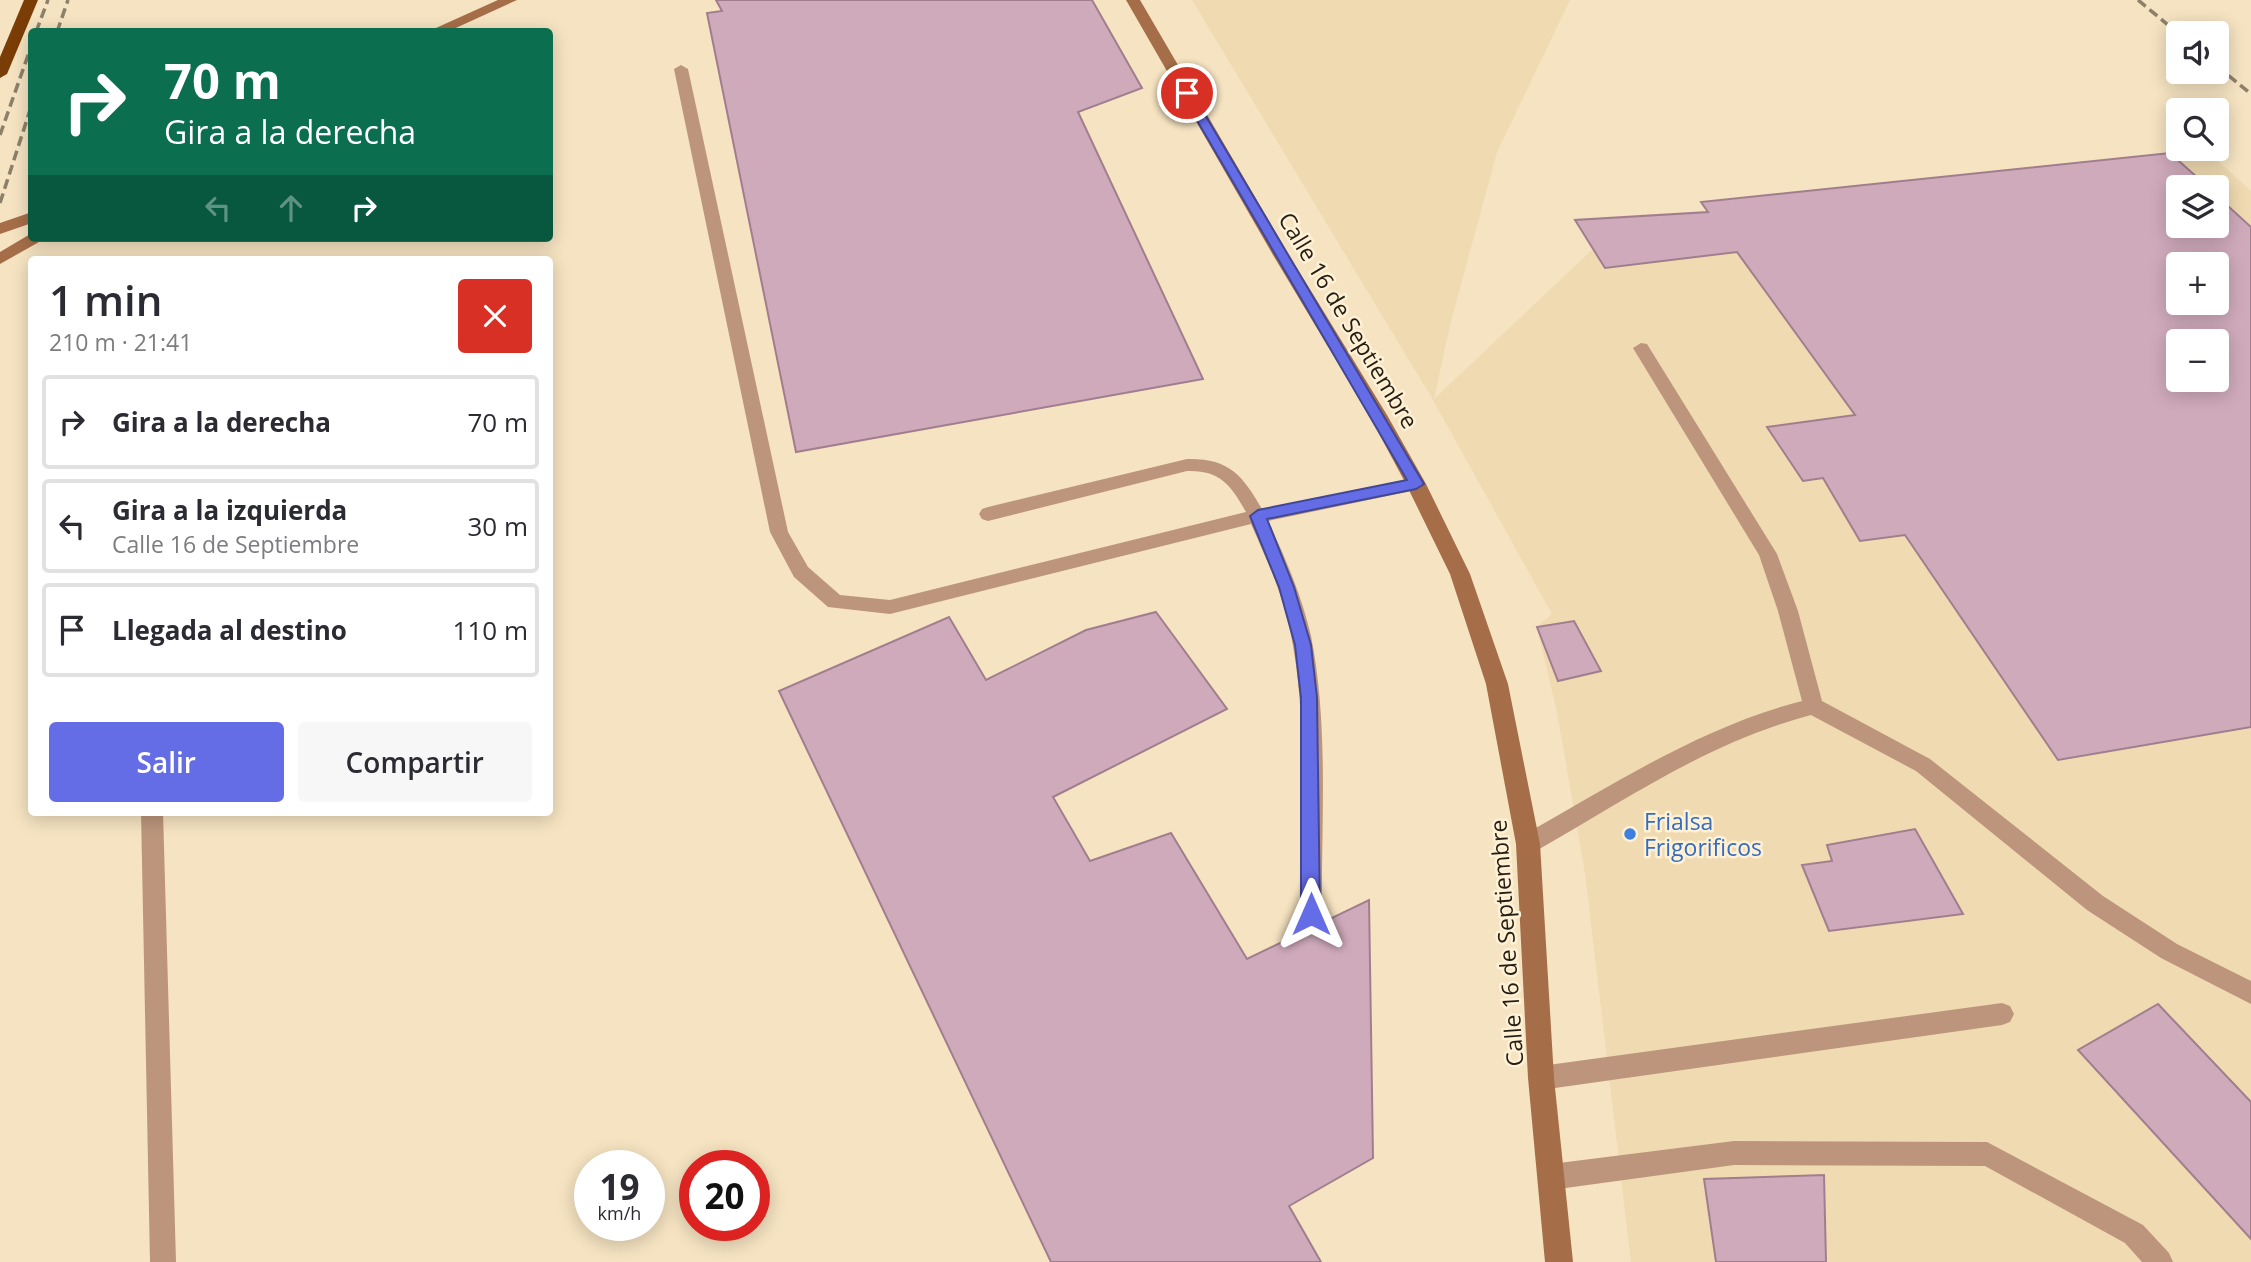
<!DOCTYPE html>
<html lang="es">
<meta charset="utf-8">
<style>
:root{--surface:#fff;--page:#f7f7f7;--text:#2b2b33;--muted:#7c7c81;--line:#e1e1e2;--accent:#656de6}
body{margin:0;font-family:"Open Sans",sans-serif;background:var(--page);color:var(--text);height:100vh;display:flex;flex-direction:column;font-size:26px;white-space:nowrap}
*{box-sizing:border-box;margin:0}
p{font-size:23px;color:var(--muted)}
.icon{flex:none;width:38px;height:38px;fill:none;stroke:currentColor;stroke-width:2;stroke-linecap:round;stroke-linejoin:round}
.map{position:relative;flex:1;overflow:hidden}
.side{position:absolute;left:28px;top:256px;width:525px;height:560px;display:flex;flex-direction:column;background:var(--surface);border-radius:7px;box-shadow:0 4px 18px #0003}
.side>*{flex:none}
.top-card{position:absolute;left:28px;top:28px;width:525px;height:214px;border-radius:7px;box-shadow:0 4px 18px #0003;background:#0b6e4f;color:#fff;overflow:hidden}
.controls{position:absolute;left:2166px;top:21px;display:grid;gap:14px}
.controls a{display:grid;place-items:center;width:63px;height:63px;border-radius:7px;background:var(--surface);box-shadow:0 4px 18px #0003;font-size:35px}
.speed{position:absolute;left:574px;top:1150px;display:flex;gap:14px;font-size:35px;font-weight:700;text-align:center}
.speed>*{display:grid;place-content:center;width:91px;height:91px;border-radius:50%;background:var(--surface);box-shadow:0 4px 18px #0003;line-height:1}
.speed small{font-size:18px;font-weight:400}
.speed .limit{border:10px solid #d22;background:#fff;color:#111}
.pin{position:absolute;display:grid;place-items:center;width:60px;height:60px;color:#fff;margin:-30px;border:4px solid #fff;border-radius:50%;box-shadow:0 2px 7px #0007}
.me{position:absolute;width:77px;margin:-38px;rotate:0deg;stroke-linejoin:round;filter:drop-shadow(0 0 5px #0008)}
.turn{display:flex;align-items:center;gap:24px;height:147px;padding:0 21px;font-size:32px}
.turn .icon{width:91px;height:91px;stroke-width:2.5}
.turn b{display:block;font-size:49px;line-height:60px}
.lanes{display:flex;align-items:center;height:66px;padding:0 21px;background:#0003;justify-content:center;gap:35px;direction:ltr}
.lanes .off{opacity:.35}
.round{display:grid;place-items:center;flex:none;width:74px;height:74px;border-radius:7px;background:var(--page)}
.headline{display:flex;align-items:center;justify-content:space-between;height:119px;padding:0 21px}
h1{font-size:42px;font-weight:600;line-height:52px}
.action{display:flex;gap:14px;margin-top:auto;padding:14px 21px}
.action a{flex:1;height:80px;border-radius:7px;background:var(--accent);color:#fff;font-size:28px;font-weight:600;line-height:80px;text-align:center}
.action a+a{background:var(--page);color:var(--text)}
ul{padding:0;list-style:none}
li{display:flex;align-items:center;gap:21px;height:94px;margin:0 14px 10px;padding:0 7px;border:4px solid var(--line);border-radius:7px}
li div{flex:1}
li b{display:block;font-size:26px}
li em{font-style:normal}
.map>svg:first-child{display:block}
</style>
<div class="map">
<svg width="2251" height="1262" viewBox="0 0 2251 1262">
<rect width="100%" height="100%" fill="#f5e3c1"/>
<!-- built -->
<path fill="#efdab1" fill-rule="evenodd" d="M1192,0H1570L1497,152L1451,321L1434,399L1593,249L1575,220L1707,212L1701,202L2205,149L2251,191V1262H1631L1585,873L1557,712L1537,627L1552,614L1433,400ZM2179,187H2217V226H2179ZM2179,264H2217V303H2179ZM2179,341H2217V380H2179Z"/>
<!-- building -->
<path fill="#cfaabb" stroke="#a17e8e" stroke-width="2" fill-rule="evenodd" d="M716,0H1092L1142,88L1078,112L1203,379L796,452L707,13L722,11Z
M2170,153L2208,187H2179V226H2217V196L2251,227V727L2058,760L1905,535L1860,541L1823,478L1803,481L1767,427L1855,415L1737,252L1605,268L1575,220L1708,212L1701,202ZM2179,264H2217V303H2179ZM2179,341H2217V380H2179Z
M1156,612L1227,709L1053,797L1090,861L1171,833L1247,959L1369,900L1373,1158L1289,1206L1321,1262H1051L779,691L949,617L986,680L1086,630Z
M1574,621L1601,671L1558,681L1537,627Z
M1915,829L1963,914L1829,931L1802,865L1832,861L1827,845Z
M2158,1004L2251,1102V1239L2078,1050Z
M1824,1175L1826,1262H1716L1704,1179Z"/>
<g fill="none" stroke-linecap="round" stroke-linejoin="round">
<!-- lane -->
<path fill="#bc957c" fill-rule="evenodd" d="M681,65L688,69L788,532L808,567L840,595L890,600L1246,512C1231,485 1220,470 1187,471L988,521L982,519L979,514L982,509L988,507L1187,459C1228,458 1242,474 1262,509L1416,478L1422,479L1425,484L1422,489L1416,490L1268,521C1285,557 1302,596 1311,636C1329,727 1321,822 1322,914L1319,921L1311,924L1303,921L1300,914C1300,822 1309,726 1291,635C1284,597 1267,560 1251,524L890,614L828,607L794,577L770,532L674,69Z
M1641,343L1647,344L1777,554L1798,611L1822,701L1930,759L2103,896L2177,944L2251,981V1004L2161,958L2087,910L1916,771L1811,715C1711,741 1625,800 1536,851L1528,853L1520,851L1517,844L1520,837C1611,786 1700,727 1802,701L1778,611L1759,555L1633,348Z
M141,812H163L176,1262H150Z
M2002,1003L2010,1006L2014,1014L2010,1022L2002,1025L1541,1090L1532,1086L1529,1078L1532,1070L1541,1066Z
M1734,1141L1987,1142L2143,1225L2169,1253L2173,1262H2142L2125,1243L1985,1166L1734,1165L1551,1190L1542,1186L1538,1177L1542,1168L1551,1164Z"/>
<!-- secondary -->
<path fill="#a56e48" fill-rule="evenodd" d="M498,0H517L447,32H427Z
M1126,0H1140L1289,255L1387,415L1426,484L1470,574L1508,684L1540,844L1554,1078L1573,1262H1545L1528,1078L1516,844L1486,684L1450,574L1406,484L1369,415L1273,255Z
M32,212V223L0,234V223Z
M32,233V238H41L39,242L0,264V252Z"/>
<!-- highway -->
<path fill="#7a3d05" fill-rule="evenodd" d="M24,0H38L7,74L0,78V57Z"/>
<!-- rail -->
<path stroke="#8d8069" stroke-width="3.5" stroke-dasharray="10 5" stroke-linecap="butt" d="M2138,0L2179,34
M36,32L48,0
M57,32L68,0
M2217,66L2251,94
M0,135L32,44
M0,203L32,104"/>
</g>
<!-- route -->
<path fill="#656de6" stroke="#424796" stroke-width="2" d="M1187,89L1192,93L1424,484L1416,489L1267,519L1294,587L1311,645L1317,698L1320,914L1317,920L1311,923L1304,920L1301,914V698L1295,645L1279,587L1250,516L1258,510L1407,480L1181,93Z"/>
<!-- markers -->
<circle fill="#3f7fe0" stroke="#fff1d6" stroke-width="2.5" cx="1630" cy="834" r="7"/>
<g text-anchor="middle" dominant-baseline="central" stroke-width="5" stroke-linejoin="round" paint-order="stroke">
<!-- street labels -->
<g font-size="23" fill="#251e12" stroke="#fff1d6">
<text transform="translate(1349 320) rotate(59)">Calle 16 de Septiembre</text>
<text transform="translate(1506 943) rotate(-94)">Calle 16 de Septiembre</text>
</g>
<!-- shop labels -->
<g font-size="23" fill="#366cbe" stroke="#fff1d6" text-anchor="start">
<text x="1644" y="821">Frialsa<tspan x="1644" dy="26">Frigorificos</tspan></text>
</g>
</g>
</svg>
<div class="controls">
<a><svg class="icon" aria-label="sound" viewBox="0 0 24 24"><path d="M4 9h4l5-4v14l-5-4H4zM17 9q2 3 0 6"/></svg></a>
<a><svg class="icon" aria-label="search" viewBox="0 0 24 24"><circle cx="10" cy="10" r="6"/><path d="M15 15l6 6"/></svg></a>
<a><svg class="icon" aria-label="layers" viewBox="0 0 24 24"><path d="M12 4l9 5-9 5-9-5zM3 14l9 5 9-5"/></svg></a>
<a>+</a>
<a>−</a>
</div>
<div class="speed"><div>19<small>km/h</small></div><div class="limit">20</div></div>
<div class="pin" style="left:1187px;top:93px;background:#d93025"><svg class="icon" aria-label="arrive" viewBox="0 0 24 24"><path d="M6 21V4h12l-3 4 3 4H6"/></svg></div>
<svg class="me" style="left:1311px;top:914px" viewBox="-20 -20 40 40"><path d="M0-17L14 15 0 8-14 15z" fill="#656de6" stroke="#fff" stroke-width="4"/></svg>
<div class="top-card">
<div class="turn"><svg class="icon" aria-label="right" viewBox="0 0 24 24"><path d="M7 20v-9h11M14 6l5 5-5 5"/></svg><div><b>70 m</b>Gira a la derecha</div></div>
<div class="lanes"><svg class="icon off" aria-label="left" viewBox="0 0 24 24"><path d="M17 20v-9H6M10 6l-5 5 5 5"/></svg><svg class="icon off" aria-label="ahead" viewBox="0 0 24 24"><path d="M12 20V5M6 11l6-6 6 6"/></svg><svg class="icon" aria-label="right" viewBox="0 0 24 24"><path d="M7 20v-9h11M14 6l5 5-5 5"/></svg></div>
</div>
<section class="side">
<div class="headline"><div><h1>1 min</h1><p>210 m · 21:41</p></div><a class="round" style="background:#d93025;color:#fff"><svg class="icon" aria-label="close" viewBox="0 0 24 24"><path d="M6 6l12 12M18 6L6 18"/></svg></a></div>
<ul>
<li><svg class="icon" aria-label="right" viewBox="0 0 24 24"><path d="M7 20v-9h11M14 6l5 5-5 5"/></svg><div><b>Gira a la derecha</b></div><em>70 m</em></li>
<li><svg class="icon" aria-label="left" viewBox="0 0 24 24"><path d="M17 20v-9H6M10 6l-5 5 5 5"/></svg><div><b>Gira a la izquierda</b><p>Calle 16 de Septiembre</p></div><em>30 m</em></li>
<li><svg class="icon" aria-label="arrive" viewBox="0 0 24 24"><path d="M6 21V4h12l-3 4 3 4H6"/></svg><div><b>Llegada al destino</b></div><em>110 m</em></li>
</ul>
<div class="action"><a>Salir</a><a>Compartir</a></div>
</section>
</div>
